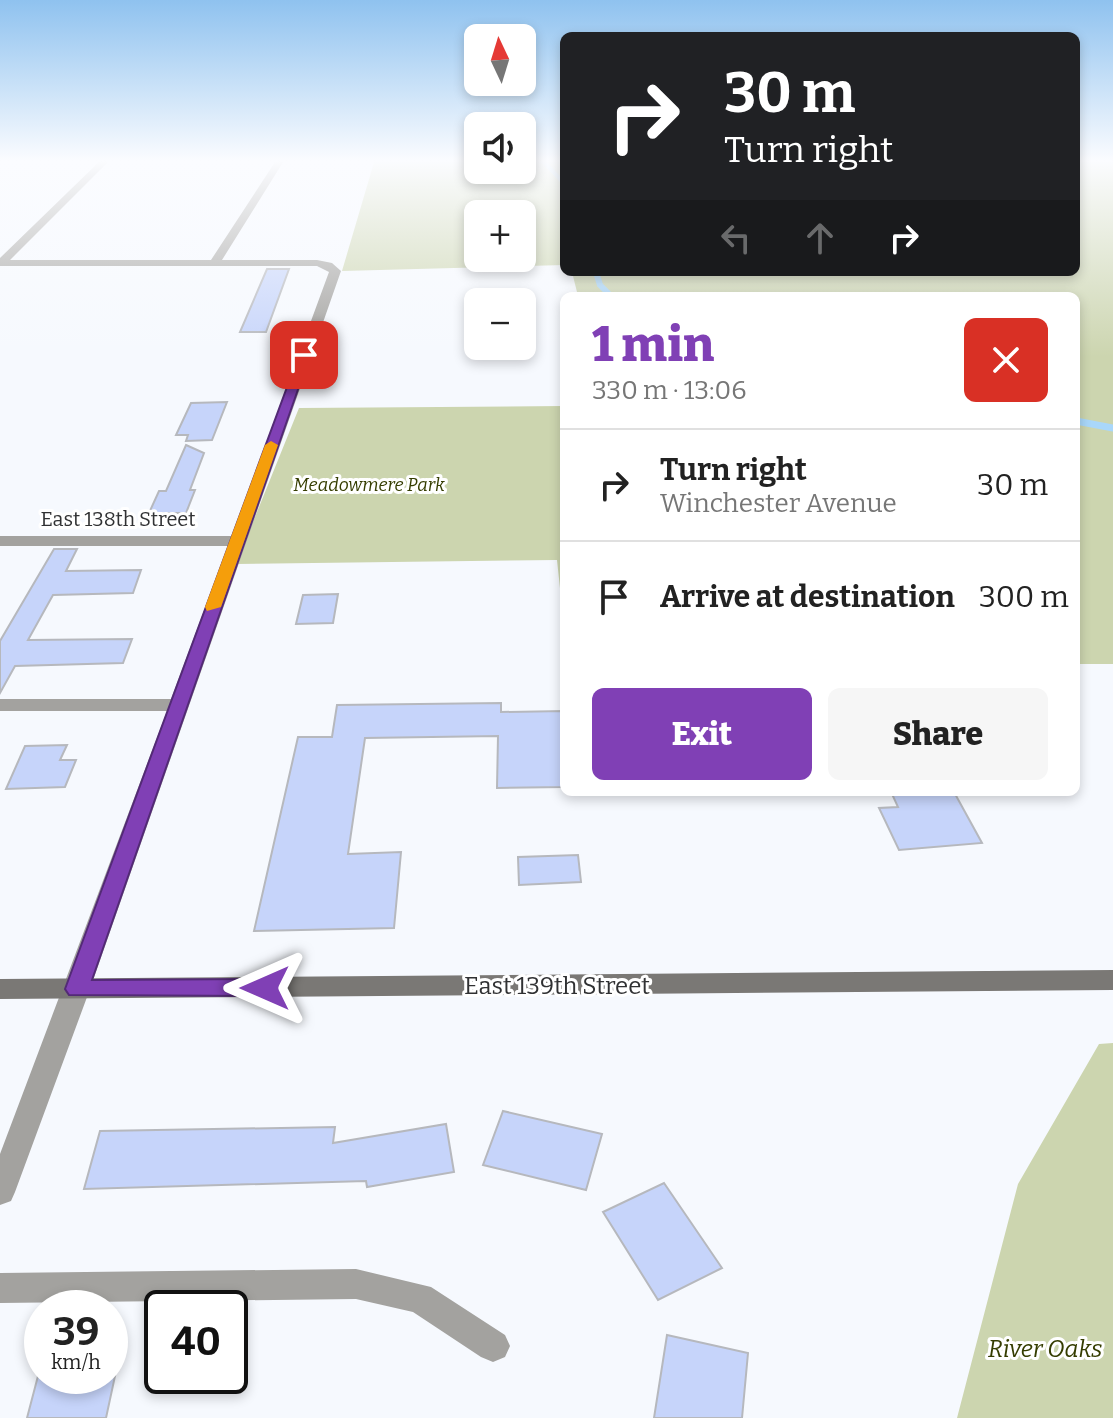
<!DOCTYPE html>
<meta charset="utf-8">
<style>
:root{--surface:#fff;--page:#f6f6f6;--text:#222;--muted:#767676;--line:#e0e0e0;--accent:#8040b5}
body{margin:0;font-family:Bitter,serif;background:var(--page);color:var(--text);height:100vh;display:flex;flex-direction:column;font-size:30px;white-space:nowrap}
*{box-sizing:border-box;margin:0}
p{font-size:26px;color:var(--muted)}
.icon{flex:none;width:44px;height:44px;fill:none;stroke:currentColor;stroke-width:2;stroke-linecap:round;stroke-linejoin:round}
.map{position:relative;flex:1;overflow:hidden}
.sheet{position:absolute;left:560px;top:292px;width:520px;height:504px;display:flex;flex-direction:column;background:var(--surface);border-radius:12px;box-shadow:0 4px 12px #0003}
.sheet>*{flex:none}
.hud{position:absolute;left:560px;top:32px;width:520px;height:244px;border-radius:12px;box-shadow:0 4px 12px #0003;background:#202124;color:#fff;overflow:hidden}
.needle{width:52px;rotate:356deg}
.fabs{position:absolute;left:464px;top:24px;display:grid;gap:16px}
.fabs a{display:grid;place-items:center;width:72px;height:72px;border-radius:12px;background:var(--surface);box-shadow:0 4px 12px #0003;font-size:40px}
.speed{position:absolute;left:24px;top:1290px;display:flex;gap:16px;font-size:40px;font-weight:700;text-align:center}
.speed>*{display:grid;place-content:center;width:104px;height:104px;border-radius:50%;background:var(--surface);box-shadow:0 4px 12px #0003;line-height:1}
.speed small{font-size:20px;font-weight:400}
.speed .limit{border:4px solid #111;border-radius:12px;background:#fff;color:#111}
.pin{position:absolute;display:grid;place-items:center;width:68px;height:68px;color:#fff;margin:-34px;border-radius:16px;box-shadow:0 4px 12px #0006}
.me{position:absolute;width:88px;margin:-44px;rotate:270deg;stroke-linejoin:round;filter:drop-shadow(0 0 6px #0008)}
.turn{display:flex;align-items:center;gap:28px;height:168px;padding:0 32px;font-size:36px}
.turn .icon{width:104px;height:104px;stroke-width:2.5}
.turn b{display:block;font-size:56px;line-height:68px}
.lanes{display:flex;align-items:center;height:76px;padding:0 32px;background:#0003;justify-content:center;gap:40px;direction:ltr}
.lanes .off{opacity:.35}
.round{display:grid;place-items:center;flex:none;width:84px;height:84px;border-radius:12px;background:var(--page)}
.headline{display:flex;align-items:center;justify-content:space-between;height:136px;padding:0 32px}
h1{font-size:48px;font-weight:800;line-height:60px;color:var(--accent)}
.action{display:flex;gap:16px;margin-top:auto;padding:16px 32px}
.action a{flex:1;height:92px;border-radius:12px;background:var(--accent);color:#fff;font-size:32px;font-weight:800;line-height:92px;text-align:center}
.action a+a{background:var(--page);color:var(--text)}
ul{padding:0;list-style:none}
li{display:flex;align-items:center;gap:24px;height:112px;padding:0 32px;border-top:2px solid var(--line)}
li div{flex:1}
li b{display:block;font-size:30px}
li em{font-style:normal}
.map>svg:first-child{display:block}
</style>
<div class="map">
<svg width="1113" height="1418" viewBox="0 0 1113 1418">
<rect width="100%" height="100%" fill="#f6f9fe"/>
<!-- green -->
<path fill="#ccd5af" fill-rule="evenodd" d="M375,159H478V170H522V159H564V265L342,271ZM522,214V258H478V214Z
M1076,159H1113V664H1076V296H578L572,272H1076Z
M564,406V626L557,560L236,564L299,408Z
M1113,1043V1418H957L1018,1184L1099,1044Z"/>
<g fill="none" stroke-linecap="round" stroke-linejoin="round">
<!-- stream-far2 -->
<path stroke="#a9d7fa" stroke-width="4" d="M533,159L544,162L564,183
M564,194V198"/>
<!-- stream-far1 -->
<path stroke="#a9d7fa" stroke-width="6" d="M596,272L600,285L611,296"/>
<!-- stream -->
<path stroke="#a9d7fa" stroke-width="7" d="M1076,421L1113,428"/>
</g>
<!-- building -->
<path fill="#c6d4fa" stroke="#b6b8bd" stroke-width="2" d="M267,269H289L266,332H240Z
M227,402L212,440L186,441L188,435H176L191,403Z
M186,445L204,453L190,490H195L186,513H149L159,491H166Z
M54,549H77L66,571L141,570L133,593L53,595L28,640L132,639L123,663L15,666L0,693V641Z
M338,594L333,623L296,624L303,595Z
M501,703V712L564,711V787L497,788L498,736L365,738L348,854L401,852L394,928L254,931L298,737H332L337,705Z
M67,745L60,760H76L65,787L6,789L25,746Z
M954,792L982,843L899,850L879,808L898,807L892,794Z
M578,855L581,882L519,885L518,857Z
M503,1111L602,1134L586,1190L483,1165Z
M446,1124L454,1172L367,1187L366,1181L84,1189L100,1131L335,1127L333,1143Z
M664,1183L722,1268L658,1300L603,1212Z
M667,1335L748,1353L742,1418H654Z
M38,1376H115L106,1418H27Z"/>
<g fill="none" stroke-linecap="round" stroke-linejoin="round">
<!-- street -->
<path fill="#a3a29f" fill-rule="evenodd" d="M102,159H111L10,260H211L277,159H285L222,260H317L332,263L341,271L90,989L15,1192L11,1201L0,1205V1154L167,711H0V699H171L228,546H0V536H232L329,272L317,266H0V258Z
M356,1269L431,1287L505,1335L510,1346L505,1357L493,1362L481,1357L413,1312L356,1299L0,1303V1273Z"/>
<!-- secondary -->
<path fill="#7a7875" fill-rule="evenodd" d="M1113,970V990L0,999V979Z"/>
</g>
<!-- sky -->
<linearGradient id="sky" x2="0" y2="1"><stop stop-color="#8fc2ef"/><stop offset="0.45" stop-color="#fbfcff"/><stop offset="1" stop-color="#fbfcff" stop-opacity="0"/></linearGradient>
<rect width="1113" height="357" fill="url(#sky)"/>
<!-- route -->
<path fill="#8040b5" stroke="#532a76" stroke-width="2" d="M300,352L310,355L92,980L265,979L273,981L276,988L273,994L265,996L69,995L65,989Z"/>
<!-- slow -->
<path fill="#f59e0b" d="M271,441L278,445L221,607L207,611L205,607L265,445Z"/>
<g text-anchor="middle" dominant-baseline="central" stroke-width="6" stroke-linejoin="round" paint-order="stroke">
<!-- far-park labels -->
<g font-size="18" font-style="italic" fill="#353d01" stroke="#fff">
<text x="369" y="485">Meadowmere Park</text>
</g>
<!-- street labels -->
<g font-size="20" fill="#303133" stroke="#fff">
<text x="118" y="519">East 138th Street</text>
</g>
<!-- near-street labels -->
<g font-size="24" fill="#303133" stroke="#fff">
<text x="557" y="986">East 139th Street</text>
</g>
<!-- near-park labels -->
<g font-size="24" font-style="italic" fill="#353d01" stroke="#fff">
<text x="1045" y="1349">River Oaks</text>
</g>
</g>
</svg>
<div class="fabs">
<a><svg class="needle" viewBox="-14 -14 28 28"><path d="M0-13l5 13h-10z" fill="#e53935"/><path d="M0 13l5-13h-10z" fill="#767676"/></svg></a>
<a><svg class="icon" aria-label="sound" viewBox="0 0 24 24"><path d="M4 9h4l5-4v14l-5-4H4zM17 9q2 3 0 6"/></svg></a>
<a>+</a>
<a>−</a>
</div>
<div class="speed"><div>39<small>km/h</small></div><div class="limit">40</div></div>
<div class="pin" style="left:304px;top:355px;background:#d93025"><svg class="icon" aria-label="arrive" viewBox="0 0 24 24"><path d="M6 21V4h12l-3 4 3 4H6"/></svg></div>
<svg class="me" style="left:265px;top:988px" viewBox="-20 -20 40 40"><path d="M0-17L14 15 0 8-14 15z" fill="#8040b5" stroke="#fff" stroke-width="4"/></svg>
<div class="hud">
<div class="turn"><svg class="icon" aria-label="right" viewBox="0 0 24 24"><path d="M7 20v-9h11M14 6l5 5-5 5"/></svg><div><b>30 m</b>Turn right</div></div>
<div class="lanes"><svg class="icon off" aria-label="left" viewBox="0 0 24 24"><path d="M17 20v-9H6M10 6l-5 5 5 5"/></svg><svg class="icon off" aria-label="ahead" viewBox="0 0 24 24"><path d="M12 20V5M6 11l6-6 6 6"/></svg><svg class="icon" aria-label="right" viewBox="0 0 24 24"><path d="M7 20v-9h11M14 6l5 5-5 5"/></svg></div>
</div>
<section class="sheet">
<div class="headline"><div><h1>1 min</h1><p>330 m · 13:06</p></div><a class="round" style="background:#d93025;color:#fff"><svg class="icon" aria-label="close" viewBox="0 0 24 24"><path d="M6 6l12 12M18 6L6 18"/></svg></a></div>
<ul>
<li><svg class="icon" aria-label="right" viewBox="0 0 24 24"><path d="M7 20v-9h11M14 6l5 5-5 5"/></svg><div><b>Turn right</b><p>Winchester Avenue</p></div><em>30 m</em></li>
<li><svg class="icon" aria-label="arrive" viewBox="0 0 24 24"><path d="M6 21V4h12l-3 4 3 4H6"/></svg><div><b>Arrive at destination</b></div><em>300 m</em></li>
</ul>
<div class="action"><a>Exit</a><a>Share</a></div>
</section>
</div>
